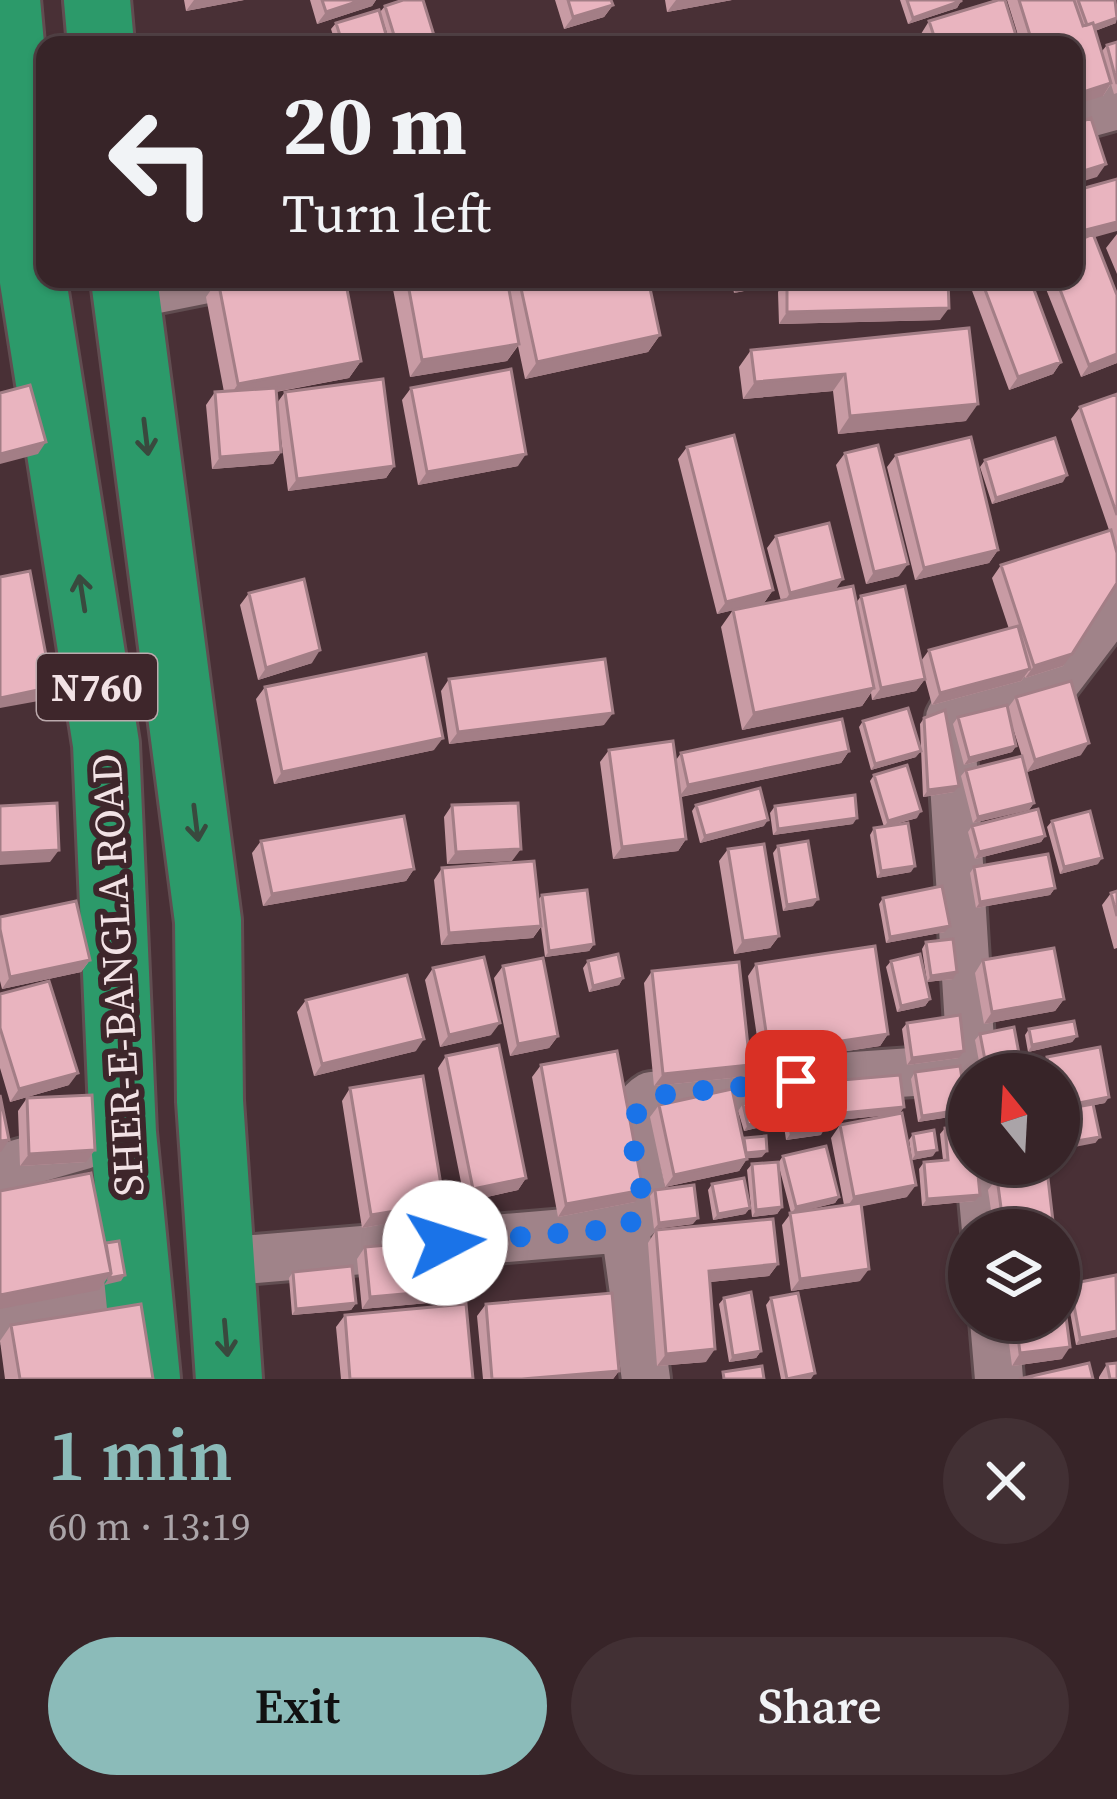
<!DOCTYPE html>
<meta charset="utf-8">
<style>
:root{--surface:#372428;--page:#423034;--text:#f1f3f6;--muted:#aaa4a8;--line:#514145;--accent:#8bbbb9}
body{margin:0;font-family:"Source Serif 4",serif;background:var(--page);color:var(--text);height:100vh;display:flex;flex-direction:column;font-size:45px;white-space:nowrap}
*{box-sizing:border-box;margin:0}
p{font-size:39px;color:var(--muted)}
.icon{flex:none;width:66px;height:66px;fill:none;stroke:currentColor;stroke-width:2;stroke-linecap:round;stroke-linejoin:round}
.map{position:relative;height:1379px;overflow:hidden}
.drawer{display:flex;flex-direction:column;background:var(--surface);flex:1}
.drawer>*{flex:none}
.banner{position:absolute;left:36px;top:36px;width:1047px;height:252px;border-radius:24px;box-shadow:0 3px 9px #0004,0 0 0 3px var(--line);background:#372428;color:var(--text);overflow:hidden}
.needle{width:78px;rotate:342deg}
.fabs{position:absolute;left:948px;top:1053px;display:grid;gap:24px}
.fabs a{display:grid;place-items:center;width:132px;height:132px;border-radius:50%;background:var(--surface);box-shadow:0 3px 9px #0004,0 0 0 3px var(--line);font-size:60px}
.pin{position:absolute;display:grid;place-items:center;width:102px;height:102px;color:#fff;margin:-51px;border-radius:24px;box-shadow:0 6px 18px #0006}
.me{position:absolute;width:132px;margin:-66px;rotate:85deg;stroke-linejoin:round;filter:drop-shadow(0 0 9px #0008)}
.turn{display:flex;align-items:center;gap:42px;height:252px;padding:0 48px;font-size:54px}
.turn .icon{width:156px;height:156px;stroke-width:2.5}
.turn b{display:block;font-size:84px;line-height:102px}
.round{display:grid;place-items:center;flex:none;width:126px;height:126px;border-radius:63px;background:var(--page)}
.head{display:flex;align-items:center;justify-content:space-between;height:204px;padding:0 48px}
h1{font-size:72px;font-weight:600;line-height:90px;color:var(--accent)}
.cta{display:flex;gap:24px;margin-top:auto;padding:24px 48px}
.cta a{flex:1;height:138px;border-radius:72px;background:var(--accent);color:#111;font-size:48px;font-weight:600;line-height:138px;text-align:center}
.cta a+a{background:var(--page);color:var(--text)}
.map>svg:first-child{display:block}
</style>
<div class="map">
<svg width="1117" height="1379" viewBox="0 0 1117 1379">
<rect width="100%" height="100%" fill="#493036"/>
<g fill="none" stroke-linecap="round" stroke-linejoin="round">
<defs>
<path id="street" d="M1074,117L1117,105
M127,295L207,279
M972,1074L950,718L954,711L1056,682L1117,602
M980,1164L986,1230
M0,1169L84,1145
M625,1228L638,1215L643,1201C639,1169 619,1115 651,1096L796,1080L971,1068
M219,1262L625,1228L646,1379
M0,1318L137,1285
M994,1320L999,1379"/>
<path id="highway" d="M7,0L31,268L106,744L123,1133L147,1379
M97,0L101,45
M124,279L208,921L210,1101L229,1379"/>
</defs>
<!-- street casing -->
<use href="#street" stroke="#614d51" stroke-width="54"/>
<!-- highway casing -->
<use href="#highway" stroke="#614d51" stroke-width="72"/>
<!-- street -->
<use href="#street" stroke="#a08389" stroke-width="48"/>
<!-- highway -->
<use href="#highway" stroke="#2c9a6a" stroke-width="66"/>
</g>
<!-- wall -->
<path fill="#c89ba4" d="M184,0H244L186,11Z
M310,0H376L372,6L317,24Z
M555,0H611L613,5L604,17L564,29Z
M665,0H732L667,12Z
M900,0H961V1L957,8L908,24Z
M1007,0H1115L1116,23L1095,31L1102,51L1107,45L1117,42V93L1114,94L1111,84L1103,96L1074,45H1021Z
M385,6L437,45H391L380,12Z
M929,21L1019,45H924L921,34Z
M336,23L389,45H336L331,29Z
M1117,234V274L1106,248Z
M1094,237L1117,363L1081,377L1042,279H1074Z
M391,279H648L660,335L648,352L525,379L518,346L507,361L410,377Z
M731,279H948L940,320L779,324L778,292L784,283L734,293Z
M977,279H1030L1061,362L1053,374L1009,390L971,288Z
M218,280L361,361L349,378L276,392L277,403L285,392L394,466L386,478L288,491L279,424L281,452L273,464L212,469L206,405L215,392H224L206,297Z
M969,328L966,421L838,434L833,391L743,399L739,367L751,350Z
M411,388L518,466L418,485L402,400Z
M1117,394V552L1063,666L1025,678V676L1021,681L932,705L925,679L916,691L872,700L871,693L862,706L742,730L721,627L733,610L717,614L678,459L687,447L773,590L764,603L737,609L781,601L767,548L776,536L836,589L856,603L861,596L921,661L929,650L1009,629L992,578L1001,565L1109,530L1071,419L1080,407Z
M845,453L899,576L866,584L836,465Z
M896,455L998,550L989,563L915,580L887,467Z
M985,460L1063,482L992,504L980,467Z
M249,593L312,663L258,680L240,605Z
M449,679L604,725L449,744L441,691Z
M265,687L434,750L274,784L256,699Z
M1016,697L1081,755L1027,772L1009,716L1016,746L1012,752L964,765L953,724L958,717L1007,709Z
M924,718L954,792L923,797L920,724Z
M863,721L916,757L871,770L859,727Z
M609,750L676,760L681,753L849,751L841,763L681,797L686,839L678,851L613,859L600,762Z
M966,770L1034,803L1029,810L973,823L961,776Z
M874,775L917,818L889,826L911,872L877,878L870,835L874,828L884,827L870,781Z
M452,805L512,861L447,864L444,817Z
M696,805L764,826L700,843L692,811Z
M775,806L853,824L773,835L770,813Z
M1052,821L1098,864L1060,874L1047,827Z
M972,826L1045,836L1041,842L975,859L968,832Z
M261,841L414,869L406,881L263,906L252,853Z
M778,846L813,906L783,911L773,853Z
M728,849L779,936L770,948L734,954L719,861Z
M974,867L1055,888L1050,895L976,908L970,873Z
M442,868L538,900L542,895L594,944L589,951L545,957L541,927L533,938L441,945L434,880Z
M1117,891V948L1114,949L1102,905L1111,893Z
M883,898L945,932L886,943L879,904Z
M0,917L90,960L81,972L2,989L0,981Z
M926,942L953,979L927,982L922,949Z
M983,960L1064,999L1055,1011L984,1024L975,973Z
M588,961L623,978L619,985L589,992L583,968Z
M891,961L930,999L925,1006L897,1012L886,967Z
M756,964L888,1034L880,1046L761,1064L748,976Z
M503,966L558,1036L549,1048L510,1056L494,978Z
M433,968L491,1035L440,1047L425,980Z
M652,971L741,1077L654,1086L644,983Z
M0,994L69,1085L10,1102L0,1068Z
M306,1000L416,1051L314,1076L297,1012Z
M907,1023L959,1058L907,1065L902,1029Z
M1029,1029L1077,1036L1072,1042L1028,1052L1025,1035Z
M980,1034L1020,1059L1016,1065L981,1072L975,1040Z
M446,1056L526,1178L518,1190L465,1202L438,1068Z
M1047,1057L1105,1103L1094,1105L1100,1137L1095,1143L1059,1074H1045L1043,1063Z
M541,1065L635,1202L558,1217L532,1077Z
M915,1072L962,1115L918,1122L911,1079Z
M830,1081L904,1107L899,1114L907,1197L861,1206L860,1281L791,1291L782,1225L791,1213L778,1163L783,1156L839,1197L835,1203L803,1211L844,1205L831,1138L840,1125L899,1114L828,1121L826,1088Z
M783,1085L821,1135L786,1140L779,1091Z
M350,1088L444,1203L435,1215L362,1228L342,1101Z
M27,1098L86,1162L20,1166L18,1111Z
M743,1104L770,1120L765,1126L744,1131L738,1111Z
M659,1105L743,1139L762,1157L747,1158L739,1171L665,1187L650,1117Z
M945,1128L975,1201L922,1206L919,1169L924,1162L943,1160L940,1134Z
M913,1134L933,1156L912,1160L909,1140Z
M752,1164L782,1207L777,1214L752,1217L747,1170Z
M997,1178L1054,1230H994L988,1190Z
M712,1184L750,1208L745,1214L713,1220L708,1190Z
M655,1190L693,1224L654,1229L650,1196Z
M656,1230L778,1264L769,1276L710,1282L706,1362L657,1366L648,1243Z
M365,1247L437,1291L428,1303L362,1309L357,1259Z
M293,1272L356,1303L351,1310L292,1315L289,1278Z
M1117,1281V1337L1076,1345L1066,1290L1070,1284Z
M724,1298L761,1351L756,1358L729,1362L719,1304Z
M771,1298L811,1379H781L766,1305Z
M486,1304L619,1371L613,1379H483L477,1316Z
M345,1315L473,1379H341L336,1327Z
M1006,1320H1059L1062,1359L1012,1366Z
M11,1325L153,1379H5L0,1341Z
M1107,1364L1117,1379H1099V1377Z"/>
<!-- shaded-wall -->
<path fill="#a37e86" d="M194,0H244L186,11Z
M362,0H376L372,6L317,24L326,12Z
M676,0H732L667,12Z
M961,1L957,8L908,24L913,18Z
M613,5L604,17L564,29L573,17Z
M1117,18L1116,23L1084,35L1088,29Z
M1111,83L1103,96L1074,105V95Z
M1106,164L1097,177L1074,184V174Z
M1117,222V231L1074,243V233Z
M751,279H808L787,280L784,283L734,293L743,281Z
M949,308L940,320L779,324L787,312Z
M660,335L648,352L525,379L537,362Z
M519,344L507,361L410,377L422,360Z
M1117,354V363L1081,377L1089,365Z
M361,361L349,378L226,401L238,384Z
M1061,362L1053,374L1009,390L1018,377Z
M845,374L833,391L743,399L755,382Z
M978,404L966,421L838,434L850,416Z
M46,442L38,454L0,464V454Z
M281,452L273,464L212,469L220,457Z
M526,454L518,466L418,485L427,472Z
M394,466L386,478L288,491L297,479Z
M1067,475L1063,482L992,504L996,498Z
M998,550L989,563L915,580L924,568Z
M908,564L899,576L866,584L874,572Z
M843,579L834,592L782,605L790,593Z
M773,590L764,603L717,614L726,602Z
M320,650L312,663L258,680L266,668Z
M1072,654L1063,666L1025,678L1034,666Z
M1030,669L1021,681L932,705L940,693Z
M925,679L916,691L872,700L881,688Z
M52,687L44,700L0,708V698Z
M874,688L862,706L742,730L754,713Z
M613,713L604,725L449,744L458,732Z
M443,738L434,750L274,784L282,772Z
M1089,743L1081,755L1027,772L1035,760Z
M1016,746L1012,752L964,765L969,758Z
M849,751L841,763L679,797L688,785Z
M921,751L916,757L871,770L875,764Z
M959,786L954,792L923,797L928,790Z
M1034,803L1029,810L973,823L978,817Z
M921,811L917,818L884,827L888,821Z
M857,818L853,824L773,835L778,829Z
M768,820L764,826L700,843L705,836Z
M1045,836L1041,842L975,859L979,852Z
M686,839L678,851L613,859L622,847Z
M521,849L512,861L447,864L456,852Z
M59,850L50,862L0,865V853Z
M1102,858L1098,864L1060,874L1064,867Z
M915,866L911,872L877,878L881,871Z
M414,869L406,881L263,906L272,894Z
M1055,888L1050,895L976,908L980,902Z
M818,899L813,906L783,911L787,905Z
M541,926L533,938L441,945L449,933Z
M950,926L945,932L886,943L890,937Z
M779,936L770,948L734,954L743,941Z
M594,944L589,951L545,957L549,951Z
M90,960L81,972L2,989L10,977Z
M957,972L953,979L927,982L931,976Z
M623,978L619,985L589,992L593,986Z
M930,999L925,1006L897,1012L901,1006Z
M1064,999L1055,1011L984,1024L992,1012Z
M500,1023L491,1035L440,1047L449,1035Z
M888,1034L880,1046L761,1064L769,1052Z
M558,1036L549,1048L510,1056L518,1044Z
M1077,1036L1072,1042L1028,1052L1032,1045Z
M424,1039L416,1051L314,1076L322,1064Z
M964,1051L959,1058L907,1065L912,1058Z
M1020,1059L1016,1065L981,1072L986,1065Z
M750,1065L741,1077L654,1086L663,1074Z
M78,1073L69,1085L10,1102L19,1089Z
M1109,1097L1105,1103L1059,1112V1107Z
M904,1107L899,1114L828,1121L832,1114Z
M967,1109L962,1115L918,1122L922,1116Z
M770,1120L765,1126L744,1131L748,1125Z
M825,1128L821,1135L786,1140L791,1133Z
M1100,1137L1095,1143L1059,1150V1144Z
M9,1140L1,1152H0V1141Z
M95,1150L86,1162L20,1166L29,1154Z
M937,1150L933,1156L912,1160L916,1153Z
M767,1151L762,1157L741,1159L745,1153Z
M747,1159L739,1171L665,1187L674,1175Z
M526,1178L518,1190L465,1202L473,1189Z
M916,1185L907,1197L845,1210L854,1197Z
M643,1190L635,1202L558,1217L566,1204Z
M980,1195L975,1201L922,1206L927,1199Z
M839,1197L835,1203L791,1214L796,1207Z
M444,1203L435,1215L362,1228L371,1215Z
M782,1207L777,1214L752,1217L756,1210Z
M750,1208L745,1214L713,1220L718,1214Z
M698,1218L693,1224L654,1229L659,1223Z
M778,1264L769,1276L700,1283L709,1271Z
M869,1269L860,1281L791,1291L800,1279Z
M111,1273L99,1290L0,1309V1295Z
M125,1275L121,1281L104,1285L109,1278Z
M437,1291L428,1303L362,1309L370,1297Z
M356,1303L351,1310L292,1315L296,1309Z
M1117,1331V1337L1076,1345L1080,1338Z
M1070,1347L1062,1359L1012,1366L1020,1353Z
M715,1349L706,1362L657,1366L666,1354Z
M761,1351L756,1358L729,1362L733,1356Z
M619,1371L613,1379H522Z
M815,1373L811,1379H787Z"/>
<!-- building -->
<path fill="#e9b4bf" stroke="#a37e86" stroke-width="3" d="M322,0H362L326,12Z
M403,0H423L437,45H397L385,6Z
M568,0H611L613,5L573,17Z
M907,0H961V1L913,18Z
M998,0H1005L1019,45H937L929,21Z
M1019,0H1074L1083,26L1093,23L1111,83L1074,95V45H1033Z
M1078,0H1115L1117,18L1094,26L1093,23L1087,25Z
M379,10L389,45H343L336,23Z
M624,39L626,45H594Z
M1117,42V84L1107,45Z
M1091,118L1106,164L1074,174V124Z
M1117,179V222L1074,233V191Z
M1093,234L1117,295V354L1089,365L1056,279H1074V242Z
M223,279H345L361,361L238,384L218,280Z
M407,279H507L519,344L422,360Z
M519,279H648L660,335L537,362Z
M948,279L949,308L787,312V280Z
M981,279H1030L1061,362L1018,377Z
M969,328L978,404L850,416L845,374L755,382L751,350Z
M511,369L526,454L427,472L411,388Z
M383,379L394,466L297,479L285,392Z
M30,385L46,442L0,454V393Z
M276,388L281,452L220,457L215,392Z
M1117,394V515L1080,407Z
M734,435L773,590L726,602L687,447Z
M971,437L998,550L924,568L896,455Z
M1055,438L1067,475L996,498L985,460Z
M878,445L908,564L874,572L845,453Z
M829,523L843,579L790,593L776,536Z
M1111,530L1117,553V583L1072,654L1034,666L1001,565Z
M30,571L52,687L0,698V577Z
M304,579L320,650L266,668L249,593Z
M853,586L874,688L754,713L733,610Z
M905,586L925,679L881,688L861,596Z
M1018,626L1030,669L940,693L929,650Z
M426,654L443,738L282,772L265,687Z
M605,659L613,713L458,732L449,679Z
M1071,681L1089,743L1035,760L1016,697Z
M1007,705L1016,746L969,758L958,717Z
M908,708L921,751L875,764L863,721Z
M945,710L959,786L928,790L924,718Z
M842,719L849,751L688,785L681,753Z
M673,741L686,839L622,847L609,750Z
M1022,756L1034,803L978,817L966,770Z
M907,765L921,811L888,821L874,775Z
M760,788L768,820L705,836L696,805Z
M855,795L857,818L778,829L775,806Z
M57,803L59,850L0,853V806Z
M518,803L521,849L456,852L452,805Z
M1038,809L1045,836L979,852L972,826Z
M1090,811L1102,858L1064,867L1052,821Z
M404,816L414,869L272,894L261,841Z
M908,823L915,866L881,871L874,828Z
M808,841L818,899L787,905L778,846Z
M764,844L779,936L743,941L728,849Z
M1048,854L1055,888L980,902L974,867Z
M534,861L541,926L449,933L442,868Z
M942,886L950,926L890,937L883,898Z
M587,890L594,944L549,951L542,895Z
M1117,891V916L1111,893Z
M76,901L90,960L10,977L0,929V917Z
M953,939L957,972L931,976L926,942Z
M875,946L888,1034L769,1052L756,964Z
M1054,948L1064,999L992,1012L983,960Z
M618,954L623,978L593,986L588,961Z
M920,954L930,999L901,1006L891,961Z
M484,957L500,1023L449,1035L433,968Z
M543,958L558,1036L518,1044L503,966Z
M739,962L750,1065L663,1074L652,971Z
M407,975L424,1039L322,1064L306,1000Z
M49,981L78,1073L19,1089L0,1028V994Z
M960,1015L964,1051L912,1058L907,1023Z
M1074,1021L1077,1036L1032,1045L1029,1029Z
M1014,1027L1020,1059L986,1065L980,1034Z
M499,1045L526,1178L473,1189L446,1056Z
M1100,1047L1109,1097L1059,1107V1074H1050L1047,1057Z
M617,1051L643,1190L566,1204L541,1065Z
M1042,1062L1044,1074H1018L1017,1067Z
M960,1066L967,1109L922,1116L915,1072Z
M900,1075L904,1107L832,1114L830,1081Z
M423,1076L444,1203L371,1215L350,1088Z
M818,1080L825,1128L791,1133L783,1085Z
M732,1089L747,1159L674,1175L659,1105Z
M0,1095L9,1140L0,1141Z
M92,1095L95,1150L29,1154L27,1098Z
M764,1098L770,1120L748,1125L743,1104Z
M1093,1104L1100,1137L1059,1144V1110Z
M902,1113L916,1185L854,1197L840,1125Z
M969,1125V1164H977L980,1195L927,1199L924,1162L948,1160L945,1128Z
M934,1130L937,1150L916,1153L913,1134Z
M766,1136L767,1151L746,1153L744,1138Z
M826,1146L839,1197L796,1207L783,1156Z
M778,1162L782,1207L756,1210L752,1164Z
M1047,1170L1054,1230H1004L997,1178Z
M91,1173L111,1273L0,1295V1191Z
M744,1178L750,1208L718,1214L712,1184Z
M694,1185L698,1218L659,1223L655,1190Z
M861,1203L869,1269L800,1279L790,1213Z
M773,1219L778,1264L709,1271L715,1349L666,1354L656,1230Z
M119,1241L125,1275L109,1278L111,1273L106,1243Z
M433,1241L437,1291L370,1297L365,1247Z
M1059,1264L1070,1347L1020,1353L1016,1320H1059Z
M352,1266L356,1303L296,1309L293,1272Z
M1116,1275L1117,1331L1080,1338L1070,1284Z
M751,1292L761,1351L733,1356L724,1298Z
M612,1293L619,1371L522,1379H492L486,1304Z
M798,1293L815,1373L787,1379L771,1298Z
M141,1304L153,1379H20L11,1325Z
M466,1304L473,1379H350L345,1315Z
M1089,1363L1093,1379H1019Z
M1117,1363V1379H1110L1107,1364Z
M762,1366L764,1379H724L723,1372Z"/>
<!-- one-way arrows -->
<defs><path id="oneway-shaft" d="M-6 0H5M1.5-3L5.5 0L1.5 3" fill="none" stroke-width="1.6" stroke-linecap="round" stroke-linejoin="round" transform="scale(3)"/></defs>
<g stroke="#39493e">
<use href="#oneway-shaft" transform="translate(146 437) rotate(83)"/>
<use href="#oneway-shaft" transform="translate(82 593) rotate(-99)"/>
<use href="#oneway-shaft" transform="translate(196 823) rotate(83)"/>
<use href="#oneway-shaft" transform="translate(226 1338) rotate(85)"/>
</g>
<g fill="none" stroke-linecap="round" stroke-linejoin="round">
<!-- route -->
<path stroke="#1a73e8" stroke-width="21" stroke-dasharray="0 37.8" d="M445,1243L625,1228L638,1215L643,1202C639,1169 619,1116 651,1096L796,1081"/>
</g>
<g text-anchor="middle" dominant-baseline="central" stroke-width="12" stroke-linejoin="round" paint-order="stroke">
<!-- shield labels -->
<rect fill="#3e262b" stroke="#bcaaad" stroke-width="3" x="37" y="654" width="120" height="66" rx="9"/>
<g font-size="39" font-weight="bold" fill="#f2e2e5">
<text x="97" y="687">N760</text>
</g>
<!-- street labels -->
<g font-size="42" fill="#f2e2e5" stroke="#3e262b">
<text transform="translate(117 975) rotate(-93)">SHER-E-BANGLA ROAD</text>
</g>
</g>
</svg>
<div class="fabs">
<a><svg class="needle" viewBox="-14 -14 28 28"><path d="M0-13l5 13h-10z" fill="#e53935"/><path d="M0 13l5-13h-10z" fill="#aaa4a8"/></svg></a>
<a><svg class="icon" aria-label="layers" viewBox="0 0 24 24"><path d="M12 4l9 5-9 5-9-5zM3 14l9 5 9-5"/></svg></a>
</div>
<div class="pin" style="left:796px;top:1081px;background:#d93025"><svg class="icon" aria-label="arrive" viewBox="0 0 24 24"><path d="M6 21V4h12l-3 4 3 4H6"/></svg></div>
<svg class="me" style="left:445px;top:1243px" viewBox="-20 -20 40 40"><circle r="19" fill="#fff"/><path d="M0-13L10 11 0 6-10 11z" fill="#1a73e8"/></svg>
<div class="banner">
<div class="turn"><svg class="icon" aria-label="left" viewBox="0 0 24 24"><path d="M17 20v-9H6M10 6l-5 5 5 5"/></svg><div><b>20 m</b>Turn left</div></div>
</div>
</div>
<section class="drawer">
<div class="head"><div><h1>1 min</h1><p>60 m · 13:19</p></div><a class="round"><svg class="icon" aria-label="close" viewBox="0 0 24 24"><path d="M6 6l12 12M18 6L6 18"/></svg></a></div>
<div class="cta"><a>Exit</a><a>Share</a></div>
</section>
